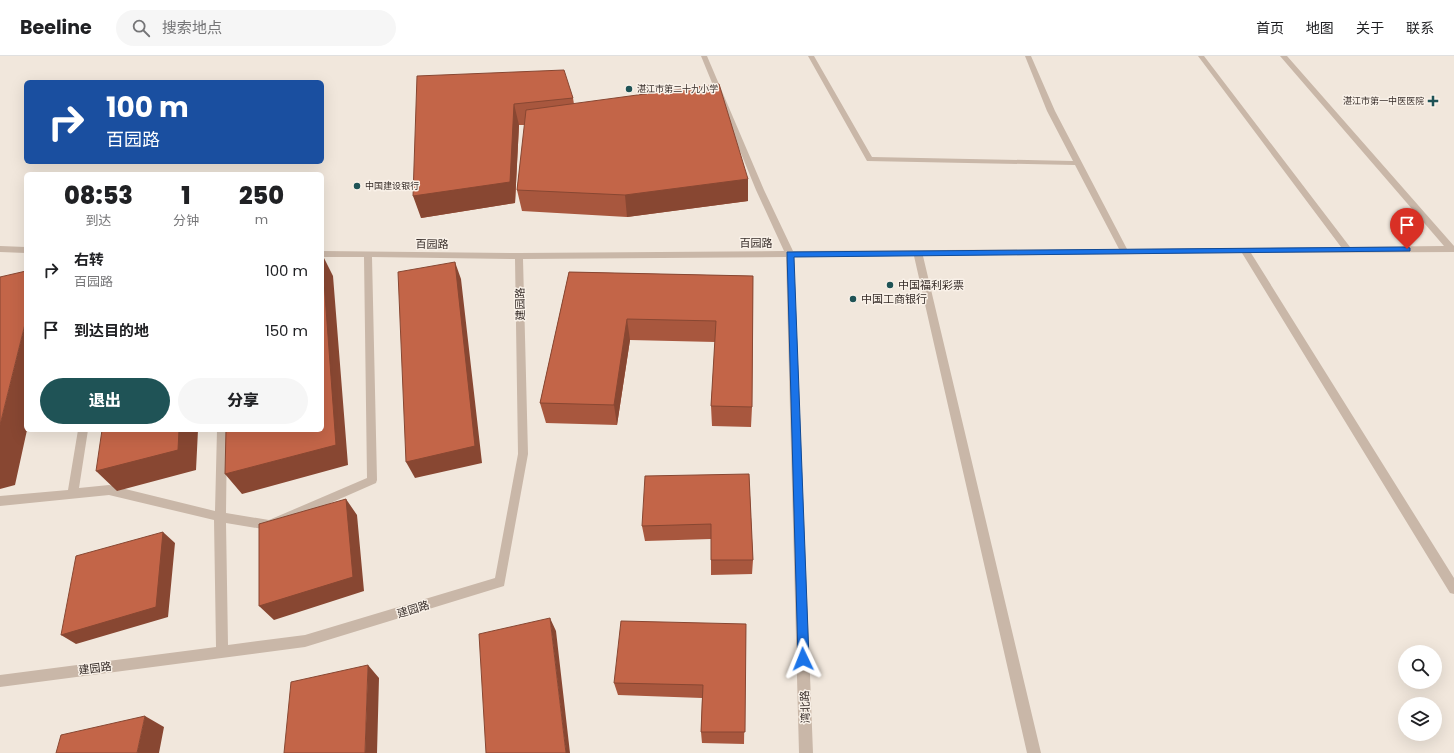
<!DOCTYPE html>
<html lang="zh">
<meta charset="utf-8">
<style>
:root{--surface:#fff;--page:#f6f6f6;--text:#202124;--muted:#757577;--line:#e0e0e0;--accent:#1f5356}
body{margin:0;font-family:Poppins,"Noto Sans SC",sans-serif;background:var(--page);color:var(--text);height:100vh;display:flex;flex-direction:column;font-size:15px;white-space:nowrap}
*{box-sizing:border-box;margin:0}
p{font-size:13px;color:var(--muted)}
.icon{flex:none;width:22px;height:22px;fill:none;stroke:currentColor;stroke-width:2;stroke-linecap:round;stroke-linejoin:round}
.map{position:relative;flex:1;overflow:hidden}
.sheet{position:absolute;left:24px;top:116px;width:300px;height:260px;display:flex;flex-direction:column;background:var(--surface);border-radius:6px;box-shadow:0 4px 16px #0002}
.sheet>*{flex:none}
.top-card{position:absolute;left:24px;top:24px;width:300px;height:84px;border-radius:6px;box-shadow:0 4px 16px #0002;background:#1a4fa0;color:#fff;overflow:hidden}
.fabs{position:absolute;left:1398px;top:589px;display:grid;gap:8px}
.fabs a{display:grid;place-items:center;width:44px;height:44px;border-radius:50%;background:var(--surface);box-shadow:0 4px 16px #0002;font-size:20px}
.pin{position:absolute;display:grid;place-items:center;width:34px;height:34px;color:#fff;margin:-41px -17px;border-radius:50% 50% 50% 0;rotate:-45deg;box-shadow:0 0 4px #0007}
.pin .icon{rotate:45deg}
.me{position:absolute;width:44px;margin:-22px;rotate:358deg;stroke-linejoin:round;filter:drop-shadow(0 0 3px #0008)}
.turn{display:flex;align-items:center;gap:14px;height:84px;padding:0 16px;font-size:18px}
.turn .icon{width:52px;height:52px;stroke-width:2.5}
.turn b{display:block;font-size:28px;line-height:34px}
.eta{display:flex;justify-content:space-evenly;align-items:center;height:68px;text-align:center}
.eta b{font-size:24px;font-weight:800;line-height:28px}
.action{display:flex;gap:8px;margin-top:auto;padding:8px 16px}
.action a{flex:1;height:46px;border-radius:24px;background:var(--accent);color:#fff;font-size:16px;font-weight:800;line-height:46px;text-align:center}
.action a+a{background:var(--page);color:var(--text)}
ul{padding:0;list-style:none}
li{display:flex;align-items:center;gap:12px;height:60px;padding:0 16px}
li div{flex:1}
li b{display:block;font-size:15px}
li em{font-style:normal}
header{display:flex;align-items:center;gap:24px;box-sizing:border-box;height:56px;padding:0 20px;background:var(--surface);border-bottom:1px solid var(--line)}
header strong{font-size:19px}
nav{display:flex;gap:22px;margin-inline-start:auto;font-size:14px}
.search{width:280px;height:36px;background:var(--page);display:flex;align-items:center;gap:10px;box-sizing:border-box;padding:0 14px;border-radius:22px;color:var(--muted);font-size:15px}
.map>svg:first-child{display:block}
</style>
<header>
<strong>Beeline</strong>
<div class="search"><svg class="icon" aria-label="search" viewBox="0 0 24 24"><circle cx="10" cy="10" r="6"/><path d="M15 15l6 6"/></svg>搜索地点</div>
<nav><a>首页</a><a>地图</a><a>关于</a><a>联系</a></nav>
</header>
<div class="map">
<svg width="1454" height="697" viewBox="0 0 1454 697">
<rect width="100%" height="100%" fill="#f1e7dc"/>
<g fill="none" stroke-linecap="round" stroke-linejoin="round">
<!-- minor -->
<path fill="#c9b7a8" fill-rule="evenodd" d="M701,0H707L764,134L793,195L1119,193L1075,109L867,105L808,0H814L872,101L1073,105L1047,55L1025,0H1031L1055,55L1127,193L1341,191L1198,0H1204L1350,191L1444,190L1280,0H1287L1454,190V196L1251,197L1454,522V538L1450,537L1242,197L923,200L1041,697H1027L914,200L794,201L813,697H799L786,201L523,203L528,398L504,530L305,591L0,631V619L216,591L214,464L109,439L0,450V440L68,434L78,374H88L79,432L109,429L215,455L217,374H227L226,457L269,464L367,422L364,201H322V195L519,197L784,195L756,134ZM372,201L515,203L518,398L495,522L305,579L228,589L226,467L269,474L376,427L377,424Z
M0,190L26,191V197L0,196Z"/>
</g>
<!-- wall -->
<path fill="#a8573e" d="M417,20L573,42L574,48L748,123V145L627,161L522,155L517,134L525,69H519L515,147L421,162Z
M569,216L753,220L752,351L751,371L712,370L711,350L715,286L630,284L617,369L546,367L540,347Z
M749,418L753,504L752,518L711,519V483L645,485L642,470Z
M746,568L744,688L702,687L701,676L702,642L618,639L614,627Z"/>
<!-- shaded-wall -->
<path fill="#884732" d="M514,48L519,69L515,147L421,162L413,140Z
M748,123V145L627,161L625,139Z
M322,198L333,220L348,409L242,438L225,418Z
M455,206L461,223L482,407L415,422L406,406Z
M627,263L630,284L617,369L614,349Z
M26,264V374H27L15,429L0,433V369Z
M179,374H198L196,414L117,435L96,415Z
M346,443L357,459L364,535L274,564L259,550Z
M163,476L175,487L168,561L76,588L61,579Z
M550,562L556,575L570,697H566Z
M368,609L379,622L377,697H365Z
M145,660L164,671L159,697H137Z"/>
<!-- building -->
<path fill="#c36548" stroke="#884732" d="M564,14L573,42L514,48L510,126L413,140L417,20Z
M719,28L748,123L625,139L517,134L526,54Z
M322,198L336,389L225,418L226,374H322Z
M455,206L475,390L406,406L398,216Z
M26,215V264L0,369V221Z
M569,216L753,220L752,351L711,350L716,265L627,263L614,349L540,347Z
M102,374H179L178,394L96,415Z
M749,418L753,504H711V468L642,470L645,420Z
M346,443L353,521L259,550V468Z
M163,476L156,551L61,579L76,500Z
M550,562L566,697H486L479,578Z
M621,565L746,568L745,676H701L703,629L614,627Z
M368,609L365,697H284L291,626Z
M145,660L137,697H56L61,679Z"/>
<!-- route -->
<path fill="#1a73e8" stroke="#114b97" d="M1407,191L1410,192V195L794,201L809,603L807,607L803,609L799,607L798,603L787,196Z"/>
<!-- markers -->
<g fill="#1f5356" stroke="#f9f1e8" stroke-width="1.5">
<circle cx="629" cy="33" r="4"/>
<path d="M1431 39h4v4h4v4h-4v4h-4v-4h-4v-4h4z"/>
<circle cx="357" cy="130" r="4"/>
<circle cx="890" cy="229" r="4"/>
<circle cx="853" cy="243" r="4"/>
</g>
<g text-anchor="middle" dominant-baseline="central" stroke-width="3" stroke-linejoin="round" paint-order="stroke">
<!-- far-poi labels -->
<g font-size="9" fill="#362c28" stroke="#f9f1e8" text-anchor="start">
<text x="637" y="33">湛江市第二十九小学</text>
<text x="1424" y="45" text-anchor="end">湛江市第一中医医院</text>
<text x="365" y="130">中国建设银行</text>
</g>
<!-- street labels -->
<g font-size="11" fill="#362c28" stroke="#f9f1e8">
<text x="756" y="187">百园路</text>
<text transform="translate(432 188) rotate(1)">百园路</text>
<text transform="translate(520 248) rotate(-91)">建园路</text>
<text transform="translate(413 553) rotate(-17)">建园路</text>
<text transform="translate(95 612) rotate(-7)">建园路</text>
<text transform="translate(805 651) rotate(-92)">湾北路</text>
</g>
<!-- poi labels -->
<g font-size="11" fill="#362c28" stroke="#f9f1e8" text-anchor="start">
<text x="898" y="229">中国福利彩票</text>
<text x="861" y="243">中国工商银行</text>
</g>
</g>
</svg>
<div class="fabs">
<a><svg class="icon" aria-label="search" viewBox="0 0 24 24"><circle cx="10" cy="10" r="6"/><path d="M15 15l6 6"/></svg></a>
<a><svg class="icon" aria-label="layers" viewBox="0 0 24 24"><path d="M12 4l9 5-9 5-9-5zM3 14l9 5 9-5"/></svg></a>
</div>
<div class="pin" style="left:1407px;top:193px;background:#d93025"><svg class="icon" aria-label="arrive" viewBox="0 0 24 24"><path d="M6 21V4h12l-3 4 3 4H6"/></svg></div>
<svg class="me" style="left:803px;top:603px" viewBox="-20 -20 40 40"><path d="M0-17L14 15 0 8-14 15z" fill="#1a73e8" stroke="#fff" stroke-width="4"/></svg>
<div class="top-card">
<div class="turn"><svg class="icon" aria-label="right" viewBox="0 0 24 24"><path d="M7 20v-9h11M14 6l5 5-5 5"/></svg><div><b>100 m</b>百园路</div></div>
</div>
<section class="sheet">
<div class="eta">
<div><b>08:53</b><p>到达</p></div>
<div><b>1</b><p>分钟</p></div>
<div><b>250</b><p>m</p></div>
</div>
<ul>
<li><svg class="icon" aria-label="right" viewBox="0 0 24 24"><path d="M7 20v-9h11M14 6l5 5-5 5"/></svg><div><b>右转</b><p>百园路</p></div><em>100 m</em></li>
<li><svg class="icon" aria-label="arrive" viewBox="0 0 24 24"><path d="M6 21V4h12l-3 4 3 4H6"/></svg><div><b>到达目的地</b></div><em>150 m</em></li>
</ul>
<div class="action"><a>退出</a><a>分享</a></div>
</section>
</div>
